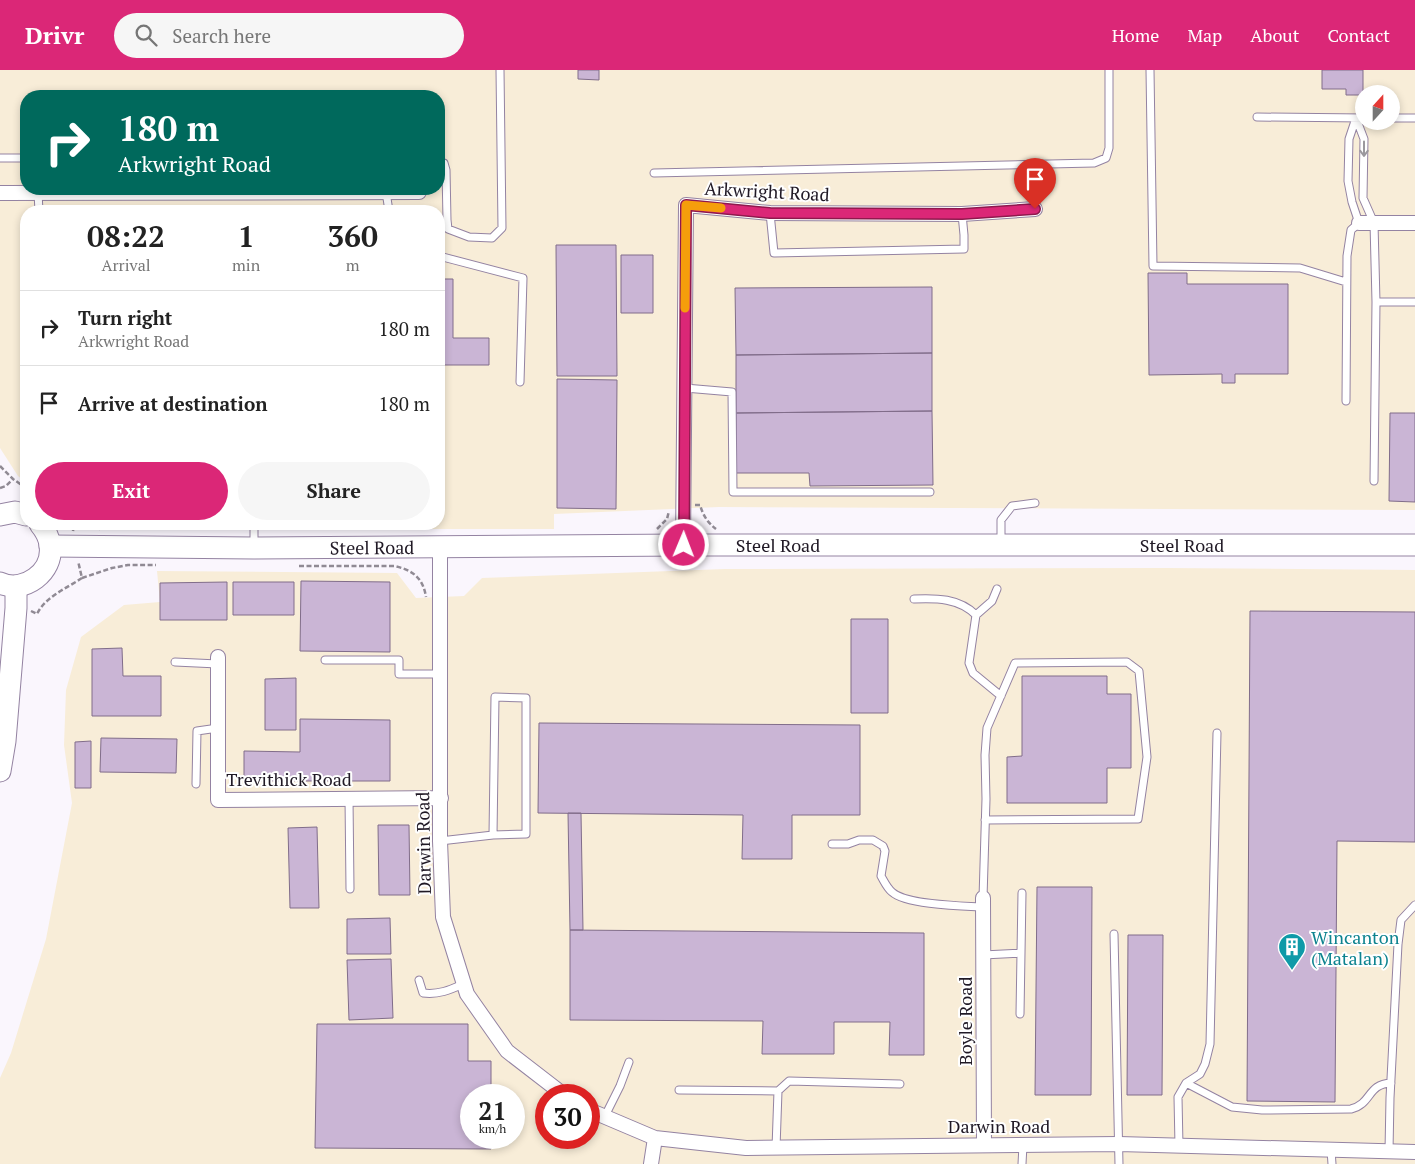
<!DOCTYPE html>
<style>
:root{--surface:#fff;--page:#f6f6f6;--text:#222;--muted:#767676;--line:#e0e0e0;--accent:#db2777}
body{margin:0;font-family:"PT Serif",serif;background:var(--page);color:var(--text);height:100vh;display:flex;flex-direction:column;font-size:19px;white-space:nowrap}
*{box-sizing:border-box;margin:0}
p{font-size:16px;color:var(--muted)}
.icon{flex:none;width:28px;height:28px;fill:none;stroke:currentColor;stroke-width:2;stroke-linecap:round;stroke-linejoin:round}
.map{position:relative;flex:1;overflow:hidden}
.details{position:absolute;left:20px;top:135px;width:425px;height:325px;display:flex;flex-direction:column;background:var(--surface);border-radius:20px;box-shadow:0 2px 8px #0003}
.details>*{flex:none}
.guide{position:absolute;left:20px;top:20px;width:425px;height:105px;border-radius:20px;box-shadow:0 2px 8px #0003;background:#00695c;color:#fff;overflow:hidden}
.needle{width:32px;rotate:21deg}
.fabs{position:absolute;left:1355px;top:15px;display:grid;gap:10px}
.fabs a{display:grid;place-items:center;width:45px;height:45px;border-radius:50%;background:var(--surface);box-shadow:0 2px 8px #0003;font-size:25px}
.speed{position:absolute;left:460px;top:1014px;display:flex;gap:10px;font-size:25px;font-weight:700;text-align:center}
.speed>*{display:grid;place-content:center;width:65px;height:65px;border-radius:50%;background:var(--surface);box-shadow:0 2px 8px #0003;line-height:1}
.speed small{font-size:12px;font-weight:400}
.speed .limit{border:8px solid #d22;background:#fff;color:#111}
.pin{position:absolute;display:grid;place-items:center;width:42px;height:42px;color:#fff;margin:-51px -21px;border-radius:50% 50% 50% 0;rotate:-45deg;box-shadow:0 0 5px #0007}
.pin .icon{rotate:45deg}
.me{position:absolute;width:55px;margin:-28px;rotate:1deg;stroke-linejoin:round;filter:drop-shadow(0 0 4px #0008)}
.turn{display:flex;align-items:center;gap:18px;height:105px;padding:0 15px;font-size:22px}
.turn .icon{width:65px;height:65px;stroke-width:2.5}
.turn b{display:block;font-size:35px;line-height:42px}
.eta{display:flex;justify-content:space-evenly;align-items:center;height:85px;text-align:center}
.eta b{font-size:30px;font-weight:700;line-height:35px}
.primary-button{display:flex;gap:10px;margin-top:auto;padding:10px 15px}
.primary-button a{flex:1;height:58px;border-radius:30px;background:var(--accent);color:#fff;font-size:20px;font-weight:700;line-height:58px;text-align:center}
.primary-button a+a{background:var(--page);color:var(--text)}
ul{padding:0;list-style:none}
li{display:flex;align-items:center;gap:15px;height:75px;padding:0 15px;border-top:1px solid var(--line)}
li div{flex:1}
li b{display:block;font-size:19px}
li em{font-style:normal}
header{display:flex;align-items:center;gap:30px;box-sizing:border-box;height:70px;padding:0 25px;background:var(--accent);color:#fff}
header strong{font-size:24px}
nav{display:flex;gap:28px;margin-inline-start:auto;font-size:18px}
.search{width:350px;height:45px;background:var(--page);display:flex;align-items:center;gap:12px;box-sizing:border-box;padding:0 18px;border-radius:28px;color:var(--muted);font-size:19px}
.map>svg:first-child{display:block}
</style>
<header>
<strong>Drivr</strong>
<div class="search"><svg class="icon" aria-label="search" viewBox="0 0 24 24"><circle cx="10" cy="10" r="6"/><path d="M15 15l6 6"/></svg>Search here</div>
<nav><a>Home</a><a>Map</a><a>About</a><a>Contact</a></nav>
</header>
<div class="map">
<svg width="1415" height="1094" viewBox="0 0 1415 1094">
<rect width="100%" height="100%" fill="#faf6fd"/>
<!-- industrial -->
<path fill="#f8edd8" fill-rule="evenodd" d="M0,0H1415V440L719,437L554,444V459H112L101,454H439V141H26V412L18,406L0,378ZM1364,24H1391V51H1364ZM26,26H439V119H26Z
M1165,498L1415,500V1094H0V1008L11,983L46,869L72,733L64,675L66,620L81,567L124,535L160,532L157,501L397,503L416,528L464,526L482,508L725,499ZM471,1025H514V1068H471ZM546,1025H589V1068H546Z"/>
<!-- building -->
<path fill="#cab5d5" stroke="#816d8a" d="M578,0H599V10L578,9Z
M1322,0H1363V25H1346V19H1322Z
M556,175H616L617,306H557Z
M621,185H653V243H621Z
M1148,203H1187V214H1288V304H1235V313H1222V304L1149,305Z
M439,209H453V268H489V295H439Z
M932,217V283L736,285L735,218Z
M932,283V341L736,343V285Z
M557,309L617,310L616,439L557,438Z
M932,341L933,415L810,416L809,403H736V343Z
M1390,343H1415V432L1389,431Z
M301,511L390,512V582L300,581Z
M227,512V550H160V513Z
M233,512H294V545H233Z
M1250,541L1415,542V772L1337,771L1335,1032L1247,1031Z
M851,549H888V643H851Z
M122,578L123,606H161V646H92V579Z
M1022,606H1107V624H1131V698H1107V733H1007V687L1022,686Z
M296,608V660H265V609Z
M300,649L390,650V711H244V681L300,682Z
M539,653L860,655V745H792V789H742L743,745L538,743Z
M101,668L177,669L176,703L100,702Z
M91,671V718H75V672Z
M568,743H581L583,860H570Z
M378,755H409L410,825H379Z
M317,757L319,838H290L288,758Z
M1037,817H1092L1091,1025H1035Z
M390,848L391,884H347V849Z
M570,860L924,863V985H889L890,952H834V984H762L763,951L570,950Z
M1128,865H1163L1162,1025H1127Z
M391,889L393,948L349,950L347,890Z
M317,954H468V991H491V1025H471V1068H491V1079L315,1078Z"/>
<g fill="none" stroke-linecap="round" stroke-linejoin="round">
<defs>
<path id="lane" d="M1150,0L1153,196L1300,198L1346,212
M1257,47L1364,48
M1356,48L1364,69L1363,128L1374,153L1376,232L1374,411
M1391,48H1415
M0,88H26
M439,93H444L446,100L447,150L448,159L469,167L492,168L502,158L500,0
M654,103L1094,93L1106,88L1109,78V0
M386,122L389,141
M38,123L39,141
M770,143L774,183L964,179V165L962,144
M439,186L523,208L520,312
M1376,232H1415
M685,318L732,322L733,422H930
M1346,331L1347,186L1351,160L1359,153L1352,132L1348,111L1349,69L1356,48
M254,454V475
M1001,472V450L1012,436L1035,433
M997,519L992,531L976,545L969,593L973,603L1001,626
M914,529C936,528 959,528 976,545
M325,590H399V604H440
M175,592L218,594
M196,714L197,661L218,658
M349,728L350,819
M440,771L493,765L495,627L526,628V764L493,765
M832,774H848L859,770H873L883,776L885,781L881,806C884,811 887,818 892,822C906,835 963,836 983,837
M983,828L986,729L985,685L987,658L1015,593L1127,592L1139,601L1147,687L1138,749L985,750
M1114,864L1119,1094
M983,885L1021,883L1022,823
M419,910L423,923C438,925 450,920 463,914
M1020,944L1021,883
M1186,1013L1232,1037L1262,1040L1351,1039C1372,1034 1367,1014 1391,1013
M679,1020L778,1021
M605,1046L620,1016L629,992
M1179,1076L1178,1027L1186,1013L1200,1004L1205,994L1210,974L1217,663
M776,1078L778,1021L789,1011L900,1014
M1331,1080L1332,1094
M1389,1081L1390,1028L1398,874L1401,850L1415,835
M1022,1094L1023,1075"/>
<path id="street" d="M0,123L419,122
M1359,153H1415
M683,475L686,135L770,143L962,144L1035,139
M440,477V771L443,847L467,924L507,981L564,1025
M218,587V730L441,728
M983,828L984,1075
M589,1040L655,1068L746,1078L1119,1074L1415,1082
M651,1094L655,1068"/>
<g id="primary">
<path d="M0,445L15,442L26,445"/>
<path id="s1" d="M50,476L254,478L683,475H1415"/>
<path d="M0,513C24,524 54,502 50,475C49,467 45,460 40,454"/>
<path d="M0,701L5,671L16,538V516"/>
</g>
</defs>
<!-- lane casing -->
<use href="#lane" stroke="#9483a2" stroke-width="9"/>
<!-- street casing -->
<use href="#street" stroke="#9483a2" stroke-width="16"/>
<!-- primary casing -->
<use href="#primary" stroke="#9483a2" stroke-width="23"/>
<!-- path -->
<path stroke="#908a94" stroke-width="2.5" stroke-dasharray="5 2.5" stroke-linecap="butt" d="M0,396L13,409L26,418
M0,418L6,416L13,409
M695,435H700C703,445 707,452 716,459
M85,454L100,459
M657,459L667,449L669,441
M73,461L74,454
M299,496H394C413,500 423,508 426,527
M82,508L112,498L128,495H156
M31,541L37,544C45,527 67,518 82,508L78,491"/>
<!-- lane -->
<use href="#lane" stroke="#fff" stroke-width="7"/>
<!-- street -->
<use href="#street" stroke="#fff" stroke-width="14"/>
<!-- primary -->
<use href="#primary" stroke="#fff" stroke-width="21"/>
</g>
<!-- one-way arrows -->
<defs><path id="oneway-shaft" d="M-6 0H5M1.5-3L5.5 0L1.5 3" fill="none" stroke-width="1.6" stroke-linecap="round" stroke-linejoin="round" transform="scale(1.25)"/></defs>
<use stroke="#9b989d" href="#oneway-shaft" transform="translate(1364 79) rotate(90)"/>
<g fill="none" stroke-linecap="round" stroke-linejoin="round">
<defs>
<path id="route" d="M684,475L686,135L770,143L962,144L1035,139"/>
</defs>
<!-- route casing -->
<use href="#route" stroke="#8e194d" stroke-width="12"/>
<!-- route -->
<use href="#route" stroke="#db2777" stroke-width="9"/>
<!-- slow -->
<path stroke="#f59e0b" stroke-width="9" d="M685,238L686,135L721,138"/>
</g>
<!-- icons -->
<defs>
<symbol id="building-pin" viewBox="-11 -11 22 30"><path d="M0 17L-7.5 6A9.5 9.5 0 1 1 7.5 6Z" fill="#0f9aa8" stroke="#fff"/><path d="M-4-6H4V6H1V3H-1V6H-4ZM-2.5-4.3h1.7v1.8h-1.7ZM.8-4.3h1.7v1.8H.8ZM-2.5-1h1.7V.8h-1.7ZM.8-1h1.7V.8H.8Z" fill="#fff"/></symbol>
</defs>
<g fill-rule="evenodd">
<use href="#building-pin" x="1276" y="861" width="32" height="43"/>
</g>
<g text-anchor="middle" dominant-baseline="central" stroke-width="4" stroke-linejoin="round" paint-order="stroke">
<!-- street labels -->
<g font-size="18" fill="#201925" stroke="#fff">
<text transform="translate(767 121) rotate(3)">Arkwright Road</text>
<text stroke="none"><textPath href="#s1" startOffset="728">Steel Road</textPath></text>
<text stroke="none"><textPath href="#s1" startOffset="1132">Steel Road</textPath></text>
<text stroke="none"><textPath href="#s1" startOffset="322">Steel Road</textPath></text>
<text x="289" y="709">Trevithick Road</text>
<text transform="translate(423 773) rotate(-91)">Darwin Road</text>
<text transform="translate(965 951) rotate(-90)">Boyle Road</text>
<text x="999" y="1056">Darwin Road</text>
</g>
<!-- culture labels -->
<g font-size="18" fill="#0d838f" stroke="#fff" text-anchor="start">
<text x="1311" y="867">Wincanton<tspan x="1311" dy="21">(Matalan)</tspan></text>
</g>
</g>
</svg>
<div class="fabs">
<a><svg class="needle" viewBox="-14 -14 28 28"><path d="M0-13l5 13h-10z" fill="#e53935"/><path d="M0 13l5-13h-10z" fill="#767676"/></svg></a>
</div>
<div class="speed"><div>21<small>km/h</small></div><div class="limit">30</div></div>
<div class="pin" style="left:1035px;top:139px;background:#d93025"><svg class="icon" aria-label="arrive" viewBox="0 0 24 24"><path d="M6 21V4h12l-3 4 3 4H6"/></svg></div>
<svg class="me" style="left:684px;top:475px" viewBox="-20 -20 40 40"><circle r="17" fill="#db2777" stroke="#fff" stroke-width="3"/><path d="M0-11L8 9 0 5-8 9z" fill="#fff"/></svg>
<div class="guide">
<div class="turn"><svg class="icon" aria-label="right" viewBox="0 0 24 24"><path d="M7 20v-9h11M14 6l5 5-5 5"/></svg><div><b>180 m</b>Arkwright Road</div></div>
</div>
<section class="details">
<div class="eta">
<div><b>08:22</b><p>Arrival</p></div>
<div><b>1</b><p>min</p></div>
<div><b>360</b><p>m</p></div>
</div>
<ul>
<li><svg class="icon" aria-label="right" viewBox="0 0 24 24"><path d="M7 20v-9h11M14 6l5 5-5 5"/></svg><div><b>Turn right</b><p>Arkwright Road</p></div><em>180 m</em></li>
<li><svg class="icon" aria-label="arrive" viewBox="0 0 24 24"><path d="M6 21V4h12l-3 4 3 4H6"/></svg><div><b>Arrive at destination</b></div><em>180 m</em></li>
</ul>
<div class="primary-button"><a>Exit</a><a>Share</a></div>
</section>
</div>
